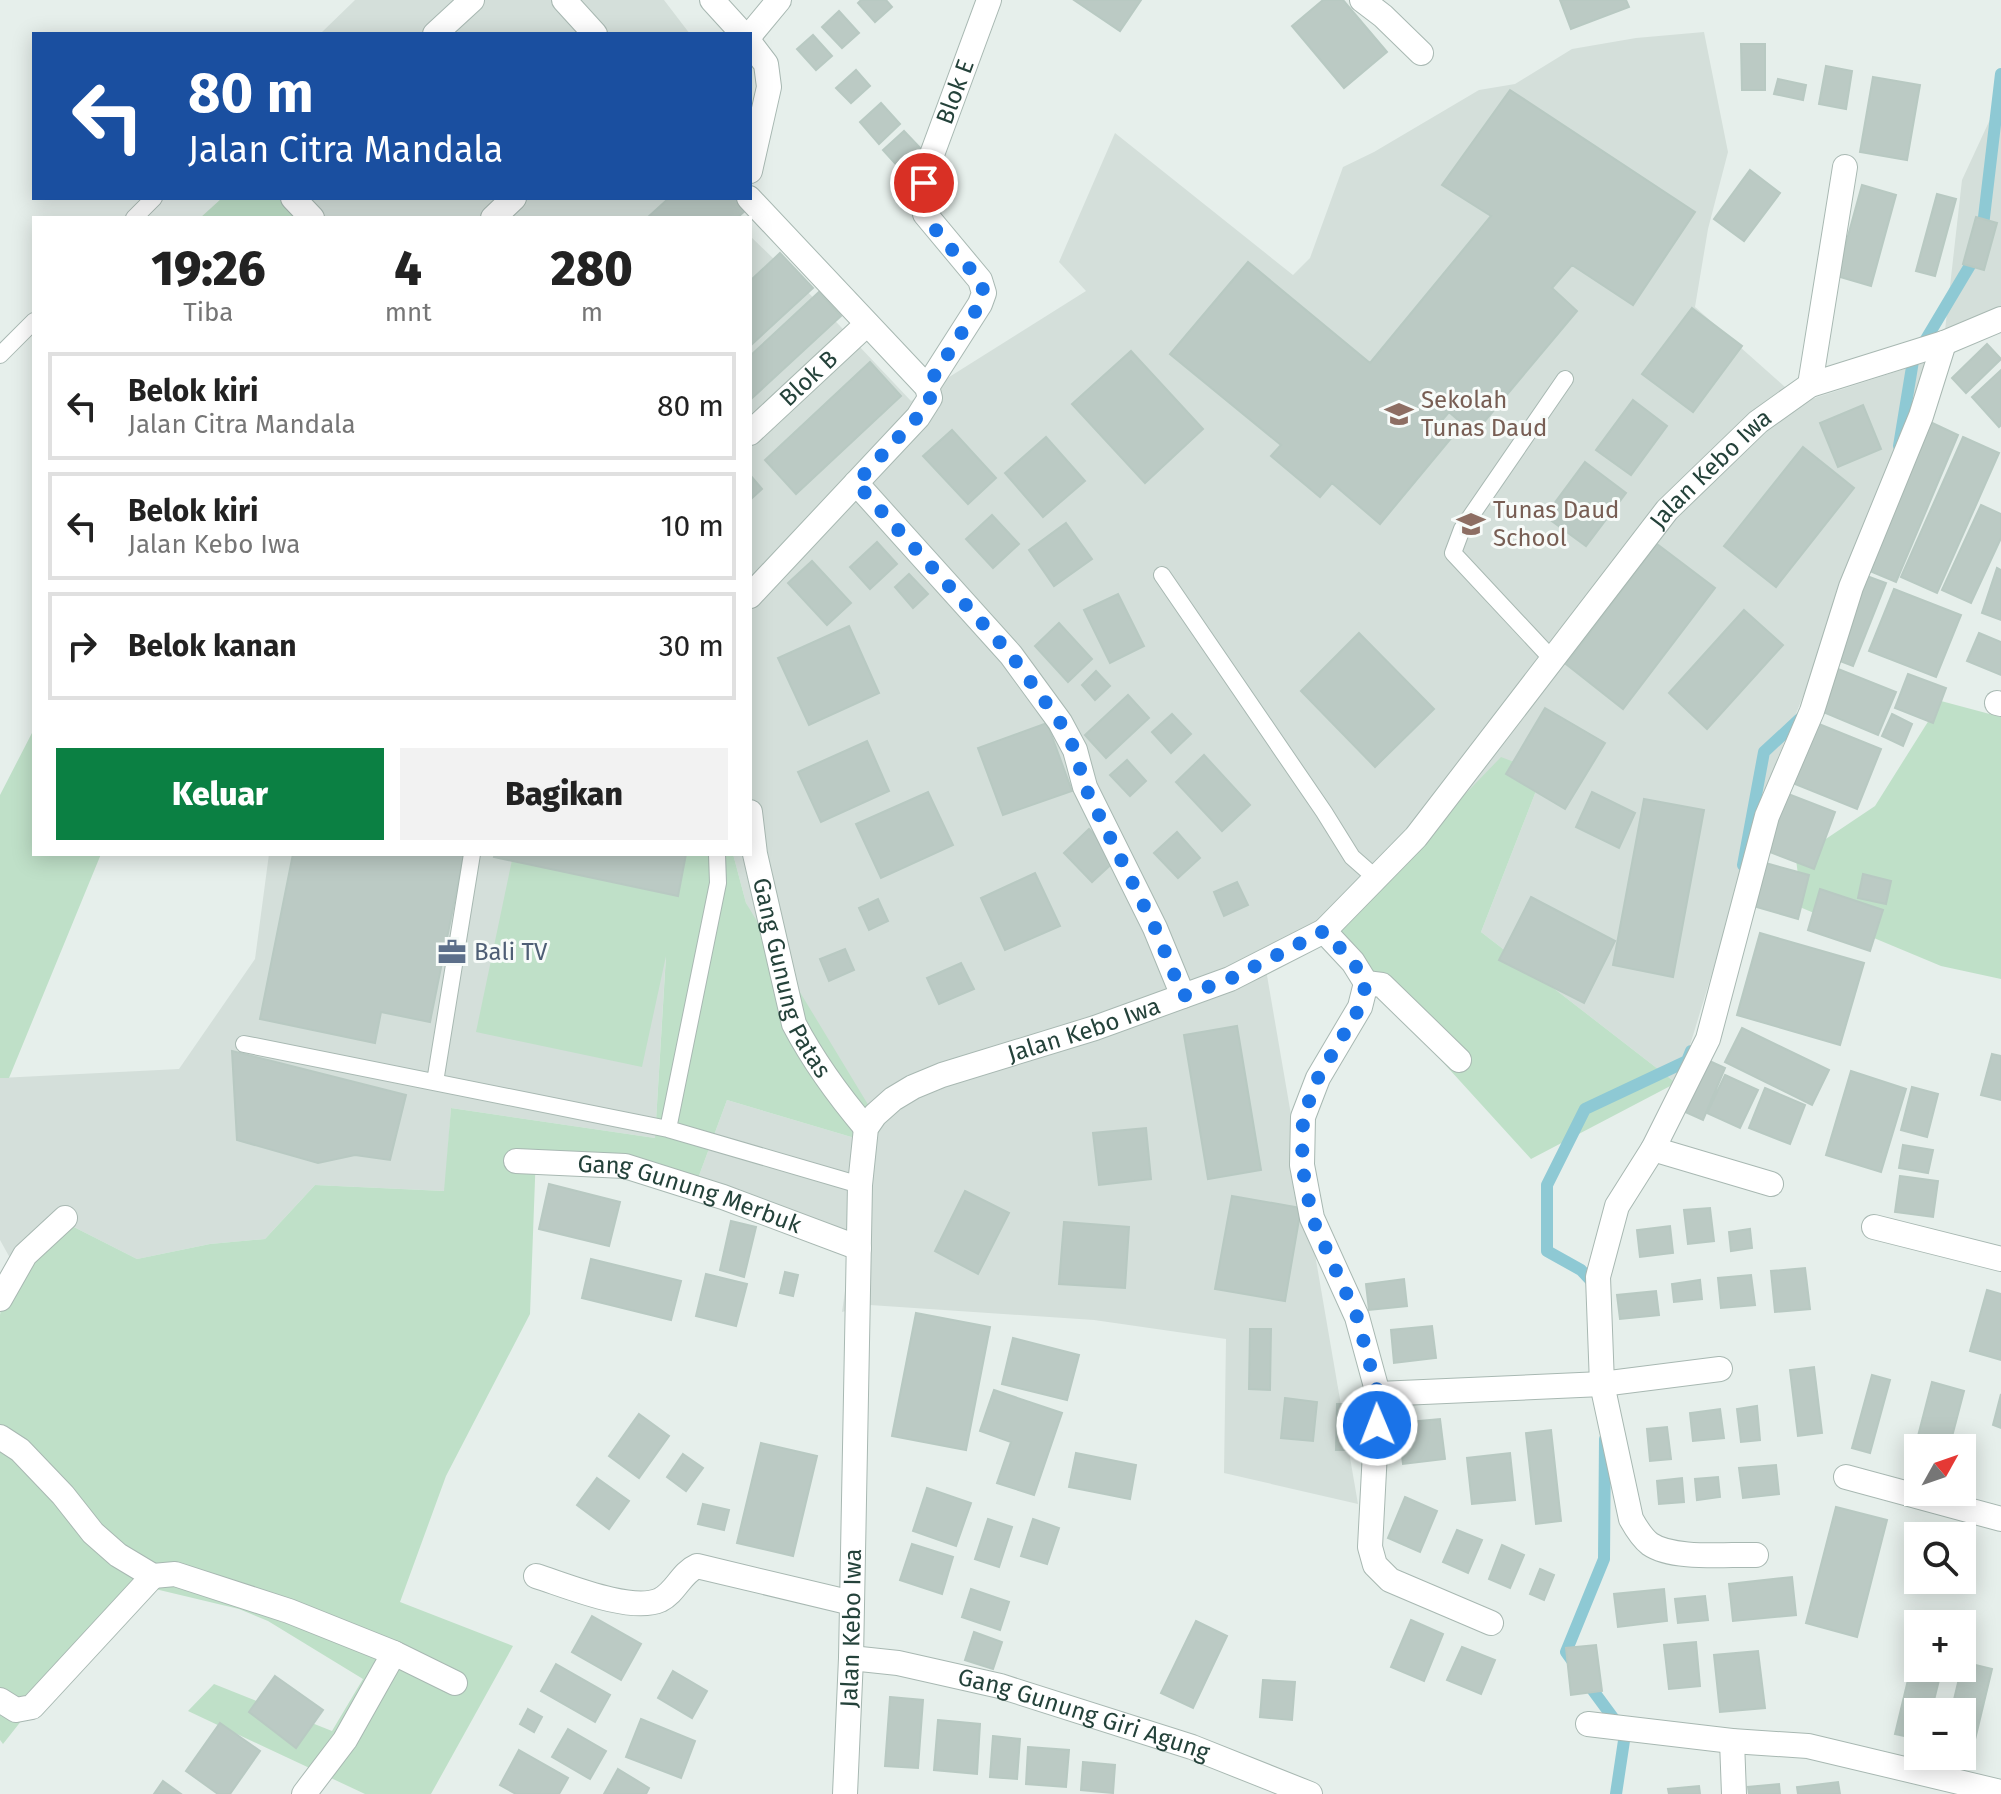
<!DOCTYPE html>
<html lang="id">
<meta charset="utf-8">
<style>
:root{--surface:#fff;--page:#f2f2f2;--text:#222;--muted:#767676;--line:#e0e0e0;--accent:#0b8043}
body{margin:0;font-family:"Fira Sans",sans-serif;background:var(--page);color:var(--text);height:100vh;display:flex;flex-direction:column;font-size:30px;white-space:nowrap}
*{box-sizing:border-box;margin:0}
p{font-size:26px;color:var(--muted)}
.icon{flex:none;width:44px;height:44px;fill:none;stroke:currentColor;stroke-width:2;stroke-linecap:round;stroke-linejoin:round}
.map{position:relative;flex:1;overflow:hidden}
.panel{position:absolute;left:32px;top:216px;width:720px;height:640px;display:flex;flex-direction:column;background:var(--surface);border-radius:0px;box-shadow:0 4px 20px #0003}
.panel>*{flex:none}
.hud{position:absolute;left:32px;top:32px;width:720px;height:168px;border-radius:0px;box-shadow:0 4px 20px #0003;background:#1a4fa0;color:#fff;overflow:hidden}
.needle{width:52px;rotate:50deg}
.buttons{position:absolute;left:1904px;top:1434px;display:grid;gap:16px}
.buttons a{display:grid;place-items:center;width:72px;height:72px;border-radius:0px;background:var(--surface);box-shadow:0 4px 20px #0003;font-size:40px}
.pin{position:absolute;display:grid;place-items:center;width:68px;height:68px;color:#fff;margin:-34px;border:4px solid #fff;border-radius:50%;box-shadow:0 2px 8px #0007}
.me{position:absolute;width:88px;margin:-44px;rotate:359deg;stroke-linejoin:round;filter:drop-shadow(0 0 6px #0008)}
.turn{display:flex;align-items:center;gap:28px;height:168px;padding:0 24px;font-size:36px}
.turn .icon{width:104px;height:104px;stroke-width:2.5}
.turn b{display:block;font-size:56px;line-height:68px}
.eta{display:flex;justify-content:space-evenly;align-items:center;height:136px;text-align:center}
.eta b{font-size:48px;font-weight:800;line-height:56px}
.cta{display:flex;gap:16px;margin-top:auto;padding:16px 24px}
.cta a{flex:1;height:92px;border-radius:0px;background:var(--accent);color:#fff;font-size:32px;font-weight:800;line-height:92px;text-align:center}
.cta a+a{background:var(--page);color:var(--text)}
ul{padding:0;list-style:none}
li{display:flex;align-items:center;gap:24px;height:108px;margin:0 16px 12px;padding:0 8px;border:4px solid var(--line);border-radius:0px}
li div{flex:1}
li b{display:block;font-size:30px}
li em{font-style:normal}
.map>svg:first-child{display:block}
</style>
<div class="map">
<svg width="2001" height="1794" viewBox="0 0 2001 1794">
<rect width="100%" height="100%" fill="#e6efeb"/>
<!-- built -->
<path fill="#d4dfda" d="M355,0H664L690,34H320Z
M1704,32L1728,152L1708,229L1695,307L1802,402L1942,357L1962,180L1993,113L2001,88V320L1942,357L1777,760L1691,1042L1676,1083L1481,932L1543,773L1328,936L1264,958L1358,1504L1224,1473L1226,1339L1094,1320L870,1305L842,1312L851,1249L693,1192L727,1100L858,1139L746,903L733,854H750V236L805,289L911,401L1086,291L1059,262L1115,133L1293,275L1310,258L1343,167L1374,152L1479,90L1515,84L1572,49L1636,38Z
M303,198H738L737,218H317Z
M269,854H672L655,1138L451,1108L445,1191L315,1185L265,1239L210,1244L137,1259L64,1222L10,1258L0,1240V1078L179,1069L255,959Z"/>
<!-- green -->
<path fill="#bfe0c8" d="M222,198H303L317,218H200Z
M1941,701L2001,717V979L1941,966L1802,908L1796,859L1875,806Z
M34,729V854H101L9,1078H0V795Z
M1501,757L1543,773L1481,932L1676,1083L1531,1159L1328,936Z
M672,854H733L746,903L881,1126L858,1139L727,1100L693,1192L536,1153L530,1314L446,1476L400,1602L513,1646L431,1794H365L188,1711L214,1684L332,1731L363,1679L268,1621L239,1609L130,1583L3,1744L0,1740V1315L10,1258L64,1222L137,1259L210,1244L265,1239L315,1185L444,1191L451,1108L655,1138L666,956L642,1067L476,1032L512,860Z"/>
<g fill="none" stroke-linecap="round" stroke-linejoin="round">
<!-- stream -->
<path stroke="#8ec9d4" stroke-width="12" d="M1982,234L2001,74
M1899,446L1913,361L1978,252
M1743,865L1764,752L1804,715
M1595,1285L1581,1270L1547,1251V1185L1585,1109L1687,1061L1691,1051
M1576,1666L1566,1652L1604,1559L1605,1439
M1586,1681L1625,1734L1616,1794"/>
</g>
<!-- building -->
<path fill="#bbcac4" stroke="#b8c9c2" stroke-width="2" d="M861,0H886L892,7L875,22L858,3Z
M1074,0H1141L1120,31Z
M1323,0H1343L1387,52L1344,88L1292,26Z
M1560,0H1626L1629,7L1571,29Z
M839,11L859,33L842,48L822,27Z
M813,35L832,56L816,70L797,49Z
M1741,44H1765V90H1742Z
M1826,66L1852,71L1846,109L1819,104Z
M856,70L870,86L851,103L836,88Z
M1873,77L1920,85L1907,160L1860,152Z
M1778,79L1806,85L1803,100L1774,94Z
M1510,90L1695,212L1633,305L1572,265L1552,288L1577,311L1474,434L1449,412L1438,425L1452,437L1380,524L1332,483L1320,497L1271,456L1281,445L1170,354L1248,262L1370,363L1491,216L1442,185Z
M881,103L900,124L879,144L860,122Z
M904,131L923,151L902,171L883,150Z
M1750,170L1780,193L1744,241L1714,219Z
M1862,185L1896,195L1871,286L1837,276Z
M1937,194L1956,199L1935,276L1916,271Z
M669,198H737L747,209L737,218H647Z
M1976,217L1997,223L1984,270L1963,264Z
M780,253L813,288L750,346V281Z
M819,292L841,316L750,400V356Z
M1692,308L1742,346L1693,412L1642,374Z
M1987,344L2001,359L1966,393L1952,378Z
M1131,351L1203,429L1145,483L1072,404Z
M870,362L901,396L796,494L765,460Z
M2001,370V425L1999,427L1972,397Z
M1633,400L1667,426L1631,475L1596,450Z
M1863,405L1881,449L1838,467L1820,423Z
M1928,421L1958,435L1896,582L1865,569Z
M952,430L996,478L968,504L923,456Z
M1046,437L1085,481L1043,517L1005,473Z
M1963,437L1999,453L1937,593L1901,577Z
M1803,447L1854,488L1776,587L1724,546Z
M1585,462L1626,493L1586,546L1545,516Z
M750,475L762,489L750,500Z
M1981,505L2001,514V538L1971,603L1942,590Z
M992,515L1019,544L993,568L966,539Z
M1066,523L1092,559L1054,586L1029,550Z
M877,542L897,564L870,589L850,567Z
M1657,544L1715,588L1623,709L1566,664Z
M812,561L851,603L827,625L788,583Z
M1997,568L2001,570V620L1982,613Z
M909,574L928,594L913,608L895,587Z
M1864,575L1886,583L1853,666L1832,658Z
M1894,589L1961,615L1936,677L1869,651Z
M1118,594L1144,646L1110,663L1084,610Z
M1744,610L1783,645L1707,729L1669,693Z
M1059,623L1092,659L1068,682L1035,646Z
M849,626L879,693L809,725L778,658Z
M1359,633L1434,709L1375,767L1301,691Z
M1979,633L2001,642V675L1967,661Z
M1833,667L1896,692L1878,735L1816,709Z
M1096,671L1110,686L1095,700L1082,685Z
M1908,674L1946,688L1933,723L1895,708Z
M1128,695L1149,718L1106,758L1085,735Z
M1545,708L1605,743L1565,809L1506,774Z
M1172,714L1191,734L1171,753L1152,732Z
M1892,714L1912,724L1903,746L1882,736Z
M1809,720L1881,749L1857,809L1785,780Z
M1047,723L1072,791L1003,815L978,748Z
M867,741L889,791L821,822L798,772Z
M1204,755L1250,805L1222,831L1176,782Z
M1127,760L1146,781L1130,796L1110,775Z
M928,792L953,845L881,878L856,824Z
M1592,792L1635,813L1619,848L1576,827Z
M1783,792L1835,812L1814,869L1762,849Z
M1644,799L1704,810L1673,977L1613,965Z
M1089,829L1117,859L1092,882L1064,853Z
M1177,832L1200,858L1178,878L1154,853Z
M293,854H464L430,1022L381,1012L375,1043L260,1019Z
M495,854H686L678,896L494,857Z
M1762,862L1809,875L1798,919L1750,905Z
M1035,873L1060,926L1005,950L981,898Z
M1863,874L1891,881L1886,904L1858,898Z
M1237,882L1248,905L1224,916L1214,892Z
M1820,889L1883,910L1870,951L1808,930Z
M1531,897L1615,941L1584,1003L1499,960Z
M878,899L888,921L869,930L859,908Z
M1760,933L1864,963L1840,1045L1737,1015Z
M845,949L854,970L829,981L820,959Z
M961,963L974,989L939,1004L927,978Z
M1237,1026L1261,1170L1208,1179L1184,1035Z
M1742,1028L1829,1070L1812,1105L1725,1062Z
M232,1051L406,1095L390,1160L355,1155L318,1163L237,1140Z
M1992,1054L2001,1056V1100L1981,1095Z
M1705,1059L1725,1068L1703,1120L1683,1111Z
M1851,1071L1906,1089L1881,1172L1826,1155Z
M1725,1075L1758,1090L1740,1128L1707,1113Z
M1912,1087L1938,1094L1927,1137L1901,1130Z
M1765,1088L1805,1105L1790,1144L1749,1128Z
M1146,1128L1151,1179L1099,1185L1093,1133Z
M1903,1145L1933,1150L1928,1173L1899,1168Z
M1900,1176L1938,1181L1933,1217L1895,1212Z
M549,1184L620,1202L609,1246L539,1229Z
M965,1191L1009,1213L978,1274L935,1251Z
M1232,1196L1301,1208L1285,1301L1215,1289Z
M1710,1208L1714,1241L1688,1244L1684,1210Z
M731,1221L756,1227L744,1277L720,1270Z
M1064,1222L1129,1227L1125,1288L1059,1284Z
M1670,1226L1673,1253L1640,1257L1637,1230Z
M1750,1229L1752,1248L1731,1251L1729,1232Z
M591,1259L681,1281L671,1320L582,1298Z
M1805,1268L1810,1309L1775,1312L1771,1271Z
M785,1272L798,1275L793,1296L780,1293Z
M706,1274L747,1284L736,1326L696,1316Z
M1751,1275L1755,1305L1721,1308L1718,1278Z
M1404,1279L1407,1306L1369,1310L1366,1284Z
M1700,1280L1702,1299L1674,1302L1672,1284Z
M1987,1290L2001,1294V1360L1970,1351Z
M1656,1291L1659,1315L1620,1319L1617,1295Z
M916,1313L990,1327L966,1450L892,1436Z
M1432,1326L1436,1358L1394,1363L1391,1330Z
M1250,1329H1271L1270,1390L1249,1389Z
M1013,1338L1079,1355L1067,1400L1002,1384Z
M1814,1367L1822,1433L1798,1436L1790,1370Z
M1872,1375L1890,1380L1870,1453L1852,1448Z
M1932,1382L1964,1391L1949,1448H1918V1465L1911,1463Z
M994,1390L1062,1413L1034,1495L997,1483L1011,1442L980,1431Z
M2001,1394V1428L1993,1425Z
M1285,1398L1317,1402L1313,1441L1281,1438Z
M1337,1404H1357V1450H1336Z
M1757,1406L1760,1440L1741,1442L1737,1409Z
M1720,1409L1724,1438L1693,1441L1690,1413Z
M639,1414L669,1436L639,1478L609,1456Z
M1440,1419L1445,1459L1403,1464L1398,1423Z
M1667,1427L1671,1459L1650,1461L1647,1429Z
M1551,1430L1561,1521L1536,1524L1526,1433Z
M761,1443L817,1456L793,1556L737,1543Z
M1076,1453L1136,1465L1130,1499L1069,1487Z
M1510,1453L1515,1500L1472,1504L1467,1458Z
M683,1454L703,1468L686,1491L667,1477Z
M1776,1465L1779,1494L1743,1498L1739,1468Z
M1718,1477L1720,1497L1697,1500L1695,1479Z
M597,1478L629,1501L609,1529L577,1505Z
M1682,1478L1684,1502L1659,1504L1657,1481Z
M927,1488L971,1503L956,1546L913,1531Z
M1405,1497L1437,1511L1420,1552L1388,1538Z
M703,1504L729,1510L724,1530L698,1524Z
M1836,1507L1887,1520L1857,1637L1806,1623Z
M988,1519L1012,1527L999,1567L975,1559Z
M1033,1519L1059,1528L1047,1564L1021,1556Z
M1457,1530L1482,1540L1468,1573L1443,1562Z
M912,1544L953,1557L942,1594L900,1580Z
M1502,1545L1524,1555L1510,1588L1489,1579Z
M1540,1569L1554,1575L1544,1600L1530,1594Z
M1792,1577L1796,1615L1733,1621L1729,1584Z
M971,1589L1009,1602L1000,1630L962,1617Z
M1664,1589L1667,1621L1618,1627L1614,1594Z
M1705,1596L1708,1620L1678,1623L1675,1599Z
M592,1616L641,1644L621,1680L572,1652Z
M1411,1620L1443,1634L1424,1681L1391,1667Z
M1196,1621L1227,1636L1193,1708L1161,1693Z
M974,1632L1002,1642L993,1669L965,1660Z
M1696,1642L1700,1686L1669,1689L1664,1645Z
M1596,1645L1602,1691L1571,1695L1566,1648Z
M1462,1647L1495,1660L1481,1694L1447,1680Z
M1758,1651L1765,1708L1720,1712L1714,1655Z
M1914,1655L1918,1656V1668H1942L1931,1712H1918V1739L1895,1734Z
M1963,1662L1992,1669L1972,1752L1962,1750V1712H1951Z
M556,1664L610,1695L595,1722L541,1691Z
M673,1671L707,1691L692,1718L658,1698Z
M275,1676L323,1710L296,1748L249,1712Z
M1263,1680L1295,1682L1292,1720L1260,1717Z
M890,1697L923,1700L918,1768L885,1766Z
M528,1709L542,1717L534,1732L520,1724Z
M641,1719L695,1741L681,1778L626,1757Z
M938,1720L980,1724L977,1774L934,1770Z
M220,1723L260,1751L230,1794H218L186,1771Z
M568,1729L606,1751L590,1779L552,1757Z
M993,1736L1020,1739L1017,1779L990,1777Z
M1028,1747L1069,1750L1066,1787L1026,1784Z
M519,1750L568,1778L559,1794H516L500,1785Z
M1083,1762L1115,1765L1113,1793L1081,1790Z
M618,1769L649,1788L646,1794H604Z
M163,1781L181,1794H154Z
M1838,1782L1840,1794H1798L1797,1787Z
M1779,1784L1780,1794H1749L1748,1787Z
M1699,1786L1700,1794H1669L1668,1789Z"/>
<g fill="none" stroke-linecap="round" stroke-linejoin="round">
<defs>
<path id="service" d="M134,218L154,198
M0,355L34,321
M1162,575L1324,812L1352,857L1377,879
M1552,659L1453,553L1462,529L1565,379
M244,1044L668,1129L860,1185
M435,1082L472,854
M668,1129L718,883L717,854"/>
<g id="minor">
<path d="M564,0L595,34"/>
<path d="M712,0L743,34"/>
<path d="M1362,0L1383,16L1421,53"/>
<path d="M435,34L472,0"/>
<path d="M750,35L779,0"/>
<path d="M750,43L766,64L769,87L750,171"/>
<path d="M293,198L312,218"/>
<path d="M749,198L927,387L930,398L918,417L750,596"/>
<path d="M493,218L514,198"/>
<path d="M1810,385L1845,167"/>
<path id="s1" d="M927,387L980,304L984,293L980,280L925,214L921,197L927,168L989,0"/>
<path id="s2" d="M750,433L867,324"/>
<path d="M856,483L1011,655L1060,722L1075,750L1085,787L1155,928L1183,996"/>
<path d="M1997,703L2001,704"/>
<path id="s3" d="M750,812L755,854L794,1024C814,1062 838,1095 866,1128"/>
<path d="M1324,931L1353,962L1366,983L1360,1007L1318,1078L1303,1117L1302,1165L1312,1218L1357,1317L1378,1394L1370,1547L1375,1565L1390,1580L1491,1623"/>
<path d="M1366,983L1382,985L1459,1060"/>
<path d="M1653,1149L1771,1184"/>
<path id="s4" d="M516,1161L625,1166L723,1197L859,1248"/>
<path d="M1874,1227L2001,1259"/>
<path d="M0,1299L25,1255L65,1218"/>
<path d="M1378,1394L1602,1384L1720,1369"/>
<path d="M0,1437L20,1450L63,1495L93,1533L118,1555L153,1576L175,1574L289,1611L394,1653L455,1683"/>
<path d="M1846,1477L2001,1519"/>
<path d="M1756,1555C1728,1554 1673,1560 1650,1544C1642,1538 1636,1528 1631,1519L1602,1384L1598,1277L1617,1206L1653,1149L1708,1039L1767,816L1812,711L1851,587L1921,416L1944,343"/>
<path d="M536,1576C565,1585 631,1613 660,1600C676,1592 681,1573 697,1566L852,1603"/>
<path id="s5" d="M851,1658L898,1663L1000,1686L1192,1747L1310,1794"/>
<path d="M0,1700L16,1710L32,1707L153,1576"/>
<path d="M1588,1724L1732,1741L1808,1746L2001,1792"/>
<path d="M1732,1741L1734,1794"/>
<path d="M304,1794L345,1740L394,1653"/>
</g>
<g id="tertiary">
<path id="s6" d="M845,1794L851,1658L860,1185L866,1128L875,1115L893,1099L913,1087L942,1075L1095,1028L1230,979L1324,931L1416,837L1667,510L1758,422L1810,385L1944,343L2001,319"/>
</g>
</defs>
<!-- service casing -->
<use href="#service" stroke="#a8b8b2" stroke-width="18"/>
<!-- minor casing -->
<use href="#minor" stroke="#a8b8b2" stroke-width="26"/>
<!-- tertiary casing -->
<use href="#tertiary" stroke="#a8b8b2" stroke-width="26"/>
<!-- service -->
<use href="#service" stroke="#fff" stroke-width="16"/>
<!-- minor -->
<use href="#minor" stroke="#fff" stroke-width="24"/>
<!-- tertiary -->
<use href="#tertiary" stroke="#fff" stroke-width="24"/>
</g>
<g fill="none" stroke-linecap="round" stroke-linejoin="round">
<!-- route -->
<path stroke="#1a73e8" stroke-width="14" stroke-dasharray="0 25.2" d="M924,183C915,222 957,252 980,280L984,293L980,304L927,387L930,398L925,409L856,483L1011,655L1060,722L1075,750L1085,787L1155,928L1183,996L1230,979L1324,931L1353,962L1366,983L1360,1007L1318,1078L1303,1117L1302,1165L1312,1218L1357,1317L1378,1394L1377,1425"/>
</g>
<!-- icons -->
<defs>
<symbol id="school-bare" viewBox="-9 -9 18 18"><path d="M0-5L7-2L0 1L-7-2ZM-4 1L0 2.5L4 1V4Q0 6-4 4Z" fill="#8d6e63" stroke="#f7fbf9" stroke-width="2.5" paint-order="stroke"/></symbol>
<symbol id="office-bare" viewBox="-9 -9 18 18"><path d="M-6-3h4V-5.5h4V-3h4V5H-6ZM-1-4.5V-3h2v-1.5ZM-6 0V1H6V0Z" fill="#5c6f8a" stroke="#f7fbf9" stroke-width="2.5" paint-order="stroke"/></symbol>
</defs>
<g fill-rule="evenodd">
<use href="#school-bare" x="1379" y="394" width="40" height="40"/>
<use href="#school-bare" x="1451" y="504" width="40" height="40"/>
<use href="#office-bare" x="432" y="932" width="40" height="40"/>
</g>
<g text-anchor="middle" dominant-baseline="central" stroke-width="6" stroke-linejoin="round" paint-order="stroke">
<!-- street labels -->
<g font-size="24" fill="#24423a" stroke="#f7fbf9">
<text stroke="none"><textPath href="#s1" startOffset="338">Blok E</textPath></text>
<text stroke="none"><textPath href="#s2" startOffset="80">Blok B</textPath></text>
<text stroke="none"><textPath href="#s6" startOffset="1774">Jalan Kebo Iwa</textPath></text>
<text stroke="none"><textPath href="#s3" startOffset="172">Gang Gunung Patas</textPath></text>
<text stroke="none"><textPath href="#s6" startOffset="910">Jalan Kebo Iwa</textPath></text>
<text stroke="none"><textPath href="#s4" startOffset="178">Gang Gunung Merbuk</textPath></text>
<text stroke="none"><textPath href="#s6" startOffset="166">Jalan Kebo Iwa</textPath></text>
<text stroke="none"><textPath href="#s5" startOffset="240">Gang Gunung Giri Agung</textPath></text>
</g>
<!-- education labels -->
<g font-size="24" fill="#785e54" stroke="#f7fbf9" text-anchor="start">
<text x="1421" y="400">Sekolah<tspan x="1421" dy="28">Tunas Daud</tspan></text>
<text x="1493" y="510">Tunas Daud<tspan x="1493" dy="28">School</tspan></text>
</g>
<!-- service labels -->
<g font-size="24" fill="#4e5e75" stroke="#f7fbf9" text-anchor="start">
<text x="474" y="952">Bali TV</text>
</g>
</g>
</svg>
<div class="buttons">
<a><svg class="needle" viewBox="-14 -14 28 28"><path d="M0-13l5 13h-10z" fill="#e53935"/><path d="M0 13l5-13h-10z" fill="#767676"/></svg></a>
<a><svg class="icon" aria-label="search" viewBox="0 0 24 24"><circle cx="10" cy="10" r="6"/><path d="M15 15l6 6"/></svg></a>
<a>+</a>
<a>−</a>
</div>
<div class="pin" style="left:924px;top:183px;background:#d93025"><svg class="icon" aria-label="arrive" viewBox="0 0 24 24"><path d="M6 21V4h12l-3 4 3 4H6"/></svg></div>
<svg class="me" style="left:1377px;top:1425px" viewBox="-20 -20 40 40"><circle r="17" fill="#1a73e8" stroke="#fff" stroke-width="3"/><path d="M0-11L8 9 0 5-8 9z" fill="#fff"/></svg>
<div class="hud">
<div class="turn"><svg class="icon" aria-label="left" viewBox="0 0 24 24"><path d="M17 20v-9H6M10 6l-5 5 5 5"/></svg><div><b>80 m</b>Jalan Citra Mandala</div></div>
</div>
<section class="panel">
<div class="eta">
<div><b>19:26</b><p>Tiba</p></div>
<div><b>4</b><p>mnt</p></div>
<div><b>280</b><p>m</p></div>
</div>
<ul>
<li><svg class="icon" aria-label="left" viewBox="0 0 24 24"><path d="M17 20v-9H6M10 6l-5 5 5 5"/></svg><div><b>Belok kiri</b><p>Jalan Citra Mandala</p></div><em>80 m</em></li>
<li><svg class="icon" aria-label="left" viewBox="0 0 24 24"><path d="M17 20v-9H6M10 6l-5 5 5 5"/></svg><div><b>Belok kiri</b><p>Jalan Kebo Iwa</p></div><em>10 m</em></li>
<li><svg class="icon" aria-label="right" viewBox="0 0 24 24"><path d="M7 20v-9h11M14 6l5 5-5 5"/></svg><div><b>Belok kanan</b></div><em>30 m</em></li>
</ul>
<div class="cta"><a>Keluar</a><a>Bagikan</a></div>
</section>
</div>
